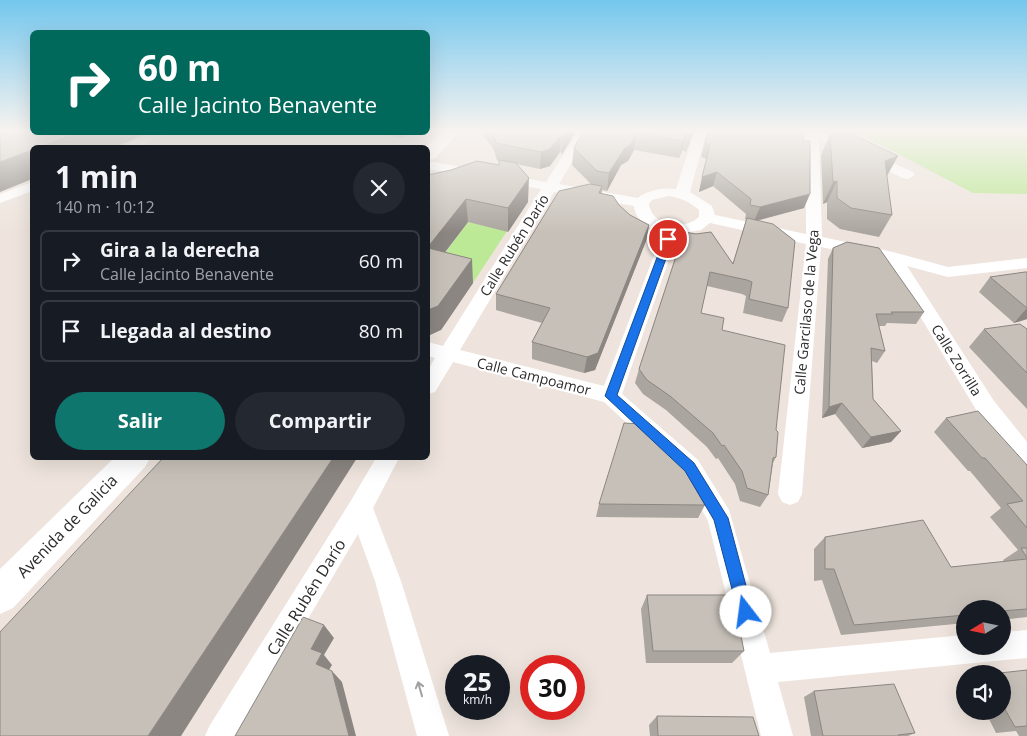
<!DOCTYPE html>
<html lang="es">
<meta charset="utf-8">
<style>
:root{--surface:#171b24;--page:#242831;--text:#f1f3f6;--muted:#9ea1a6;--line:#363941;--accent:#0f766e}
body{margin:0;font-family:"Open Sans",sans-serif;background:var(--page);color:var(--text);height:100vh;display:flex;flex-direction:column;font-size:19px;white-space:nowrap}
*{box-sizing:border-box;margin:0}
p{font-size:16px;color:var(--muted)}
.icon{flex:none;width:28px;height:28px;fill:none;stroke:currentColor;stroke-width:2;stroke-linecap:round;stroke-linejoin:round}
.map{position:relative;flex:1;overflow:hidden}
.side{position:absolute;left:30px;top:145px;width:400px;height:315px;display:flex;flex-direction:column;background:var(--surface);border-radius:8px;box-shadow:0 5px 20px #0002}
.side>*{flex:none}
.hud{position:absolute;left:30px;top:30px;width:400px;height:105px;border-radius:8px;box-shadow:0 5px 20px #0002;background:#00695c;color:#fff;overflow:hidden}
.needle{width:32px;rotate:260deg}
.fabs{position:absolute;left:956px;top:600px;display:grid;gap:10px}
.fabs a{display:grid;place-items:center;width:55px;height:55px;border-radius:50%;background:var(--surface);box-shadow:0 5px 20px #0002;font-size:25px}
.speed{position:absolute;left:445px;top:655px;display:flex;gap:10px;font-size:25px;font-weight:700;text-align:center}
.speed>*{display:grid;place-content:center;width:65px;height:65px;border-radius:50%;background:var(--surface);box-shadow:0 5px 20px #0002;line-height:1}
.speed small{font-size:12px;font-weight:400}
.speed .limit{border:8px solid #d22;background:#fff;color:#111}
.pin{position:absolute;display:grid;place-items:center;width:42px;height:42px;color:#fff;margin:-21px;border:2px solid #fff;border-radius:50%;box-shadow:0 1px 5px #0007}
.me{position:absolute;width:55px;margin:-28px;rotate:345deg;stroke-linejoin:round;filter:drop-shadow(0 0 4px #0008)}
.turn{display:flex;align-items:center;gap:18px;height:105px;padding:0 25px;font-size:22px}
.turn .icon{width:65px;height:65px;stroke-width:2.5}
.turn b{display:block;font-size:35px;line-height:42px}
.round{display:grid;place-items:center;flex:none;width:52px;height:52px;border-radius:26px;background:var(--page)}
.summary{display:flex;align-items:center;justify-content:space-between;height:85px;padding:0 25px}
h1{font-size:30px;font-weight:700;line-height:38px}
.action{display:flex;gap:10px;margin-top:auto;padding:10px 25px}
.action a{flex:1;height:58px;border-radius:30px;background:var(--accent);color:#fff;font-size:20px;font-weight:700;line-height:58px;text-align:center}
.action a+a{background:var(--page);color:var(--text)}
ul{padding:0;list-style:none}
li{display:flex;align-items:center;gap:15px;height:62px;margin:0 10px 8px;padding:0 15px;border:2px solid var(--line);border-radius:8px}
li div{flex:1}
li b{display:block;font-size:19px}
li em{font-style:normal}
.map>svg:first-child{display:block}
</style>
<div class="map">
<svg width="1027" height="736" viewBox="0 0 1027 736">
<rect width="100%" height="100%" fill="#eee4dd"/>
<!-- green -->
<path fill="#bce995" d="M852,130H1027V194L973,193Z
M468,222L507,231L473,283L431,272Z"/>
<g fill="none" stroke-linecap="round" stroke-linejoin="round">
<!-- minor -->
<path fill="#fff" fill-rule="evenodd" d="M579,130H591L559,184L638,198C646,190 665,187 676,189L695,130H707L690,192L712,206L715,215L806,234V133L804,130H819L913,172L915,175L908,179L903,178L819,139L822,237L893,252L948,267L1027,258V268L948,277L907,266L994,401L1027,442V469L1019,466L978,413L887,261L821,247L802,494L798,502L790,505L782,502L778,494L806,244L710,223L701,230L678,234L622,394L698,460L729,510L770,653L965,635V646H1002V632L1027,630V658L778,682L793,736H761L708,521L682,474L604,402L453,362L435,392L428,394V370L435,358L428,356V342L443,346L541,189L428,169V161L546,182ZM554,192L634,206C636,222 649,228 663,232L604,386L460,350ZM669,196C681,198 690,202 699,210V217C684,231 652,226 649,204L652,200Z
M151,132H169L138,148H120Z
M32,182V191L0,203V194Z
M376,458H399L373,508L401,581L449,736H417L375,581L358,534L239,736H205L210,725L352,499Z"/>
<!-- secondary -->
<path fill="#fff" fill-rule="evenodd" d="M444,130H462L434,159L428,160V148H425Z
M114,458H150L145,467L13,608L0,614V569Z"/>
</g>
<!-- wall -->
<path fill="#aaa59e" d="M484,130H577L562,154L560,152L550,166L540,169L516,164L528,202L508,232L468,222L445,252L473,283L441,330L428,175L499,165V161L497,160L493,148L484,137Z
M584,130H694L686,152L682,150L679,158L634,150L628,161L621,165L607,191L602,190V194L619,205L630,215L649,225L646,241L595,370L584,373L532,359V342L542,323L496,310V294L591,184L572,165L574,148Z
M708,130L803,141L804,208L757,221L788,308L782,322L743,313L746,296L742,294L707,286L701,313L722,330L776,430V457L773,463L768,495L760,507L740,501L735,484L718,458L716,459L707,447L666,410L643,394L635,383L639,369L684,232L733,263L746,220L745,219L746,214L713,186L699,192L707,159L701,157Z
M372,132H407L402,138Z
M830,134L898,156L887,176L892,215L879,237L840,229L827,219V202L823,204L821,155Z
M833,248L924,312L916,324L887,323L885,326H879L885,351L877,363L872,361L873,399L901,431L891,442L862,448L835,414L822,418L828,259Z
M1027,272V319L1014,323L979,292L990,277Z
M984,329H1027V409L969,347Z
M946,418L1027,465V617L1002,620V609H965V623L841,635L822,580L814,581V549L825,537L951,567L1004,562L1003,560L1018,550L990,517L1001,508L970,471H968L934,432Z
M599,504L705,505L698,518L596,517Z
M647,595L744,651L732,663H646L641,609Z
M1027,670V736H1019L1016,731L996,733L985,711H1002V674Z
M965,680V694L959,683Z
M814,691L915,733L908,736H811L804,697Z
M657,716L759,736H650L649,725Z"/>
<!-- shaded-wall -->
<path fill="#8b8681" d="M568,130H577L562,154L563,137Z
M692,130H694L686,152L690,135Z
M79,132H146L132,140L112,148H38Z
M401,132H407L402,138Z
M636,133L634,150L628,161L621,165L607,191L609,173L624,149Z
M686,134L682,150L679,158L683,141Z
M561,135L560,152L550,166L540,169L541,152Z
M32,150V179L0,192V162Z
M898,156L886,177L885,161Z
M717,172L713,186L699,192L702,177Z
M529,178L528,202L508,232V208Z
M837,181L827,202L823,204L833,182Z
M810,194L804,208L754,221L760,207Z
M466,199L468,222L430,272L428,247Z
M649,225L646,241L595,370L584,373L587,357Z
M472,259L473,283L441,330L428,336V310Z
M1027,308V319L1014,323Z
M842,403L835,414L822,418L829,407Z
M901,431L891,442L862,448L871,437Z
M333,458H357L181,736H148Z
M324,625L334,638L324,655L332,665L326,675L316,664L311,649Z
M332,671L342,682L356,736H349Z"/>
<!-- building -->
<path fill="#c6c0b8" stroke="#8b8681" d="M0,130H32V132H79L38,148H32V150L0,162Z
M491,130H568L563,137L561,135L550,149L541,152L496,143L493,132Z
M584,130H692L690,135L686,134L683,141L636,133L631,144L624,149L609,173L597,171L574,148Z
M709,130H803V141H810V194L760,207L750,205L751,199L717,172L702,177L710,145L705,143Z
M830,134H852L898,156L885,161L892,215L851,208L837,198V181L833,182Z
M499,160L516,163L529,178L508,208L466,199L428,247V175L451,170L477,161L499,165Z
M590,184L602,186L599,193L613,196L619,205L630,215L649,225L598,353L587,357L532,342L550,308L496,294L559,191Z
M747,218L773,224L795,241L788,308L749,299L752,282L747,280L710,272L701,313L724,318L722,330L785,345L776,430L778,432L776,457L773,458L768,495L747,488L742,471L724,445L722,446L713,433L670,396L647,380L639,369L684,232L696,234L711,232L733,264Z
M847,242L879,248L924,312H891L893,314H876L885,351L871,348L873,399L901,431L871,437L842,403L829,407L833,248Z
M428,248L472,259L438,306L428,310Z
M1027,272V308L990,277L1025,272Z
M1020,324L1027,329V373L984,329Z
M978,411L1027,465V528L1007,504L1023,501L985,458H982L946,418Z
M624,423L641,424L655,433L683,466L705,505L599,504Z
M163,458H333L148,736H0V632Z
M923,520L951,567L1027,559V609L1002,611V609H965V615L854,625L834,569H825V537Z
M1021,548H1027V558Z
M647,595H733L744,651H653Z
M303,617L324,625L311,649L322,653L316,664L332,671L349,736H235Z
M1027,670V726L1015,727L1002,704V674H991Z
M894,684L915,733L898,735L899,736H823L814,691Z
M657,716L753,717L759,736H658Z"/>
<!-- one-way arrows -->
<defs><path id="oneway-shaft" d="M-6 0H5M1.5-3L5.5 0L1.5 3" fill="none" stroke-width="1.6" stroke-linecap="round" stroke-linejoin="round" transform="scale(1.25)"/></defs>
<use stroke="#a0a0a0" href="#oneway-shaft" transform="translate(420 689) rotate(-106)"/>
<!-- sky -->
<linearGradient id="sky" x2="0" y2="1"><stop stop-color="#74c7ee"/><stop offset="0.56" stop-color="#f7f3f0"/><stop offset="1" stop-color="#f7f3f0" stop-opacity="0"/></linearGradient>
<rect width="1027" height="233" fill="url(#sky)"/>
<!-- route -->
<path fill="#1a73e8" stroke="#114b97" d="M668,236L673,239L617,395L694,463L728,518L753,612L751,618L746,620L740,618L738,612L714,520L685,471L605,396L664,239Z"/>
<g text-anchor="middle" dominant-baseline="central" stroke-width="4.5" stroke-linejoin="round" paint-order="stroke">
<!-- street labels -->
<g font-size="14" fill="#2b2b2b" stroke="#fff">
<text transform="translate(514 245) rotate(-58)">Calle Rubén Darío</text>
<text transform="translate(806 312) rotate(-85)">Calle Garcilaso de la Vega</text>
<text transform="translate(957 360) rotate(58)">Calle Zorrilla</text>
<text transform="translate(534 376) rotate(14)">Calle Campoamor</text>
</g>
<!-- near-street labels -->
<g font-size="16" fill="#2b2b2b" stroke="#fff">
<text transform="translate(67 526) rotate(-46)">Avenida de Galicia</text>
<text transform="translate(306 597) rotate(-58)">Calle Rubén Darío</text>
</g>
</g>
</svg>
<div class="fabs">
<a><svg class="needle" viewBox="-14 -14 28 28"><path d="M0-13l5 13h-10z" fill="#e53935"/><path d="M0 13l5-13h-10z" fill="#9ea1a6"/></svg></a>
<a><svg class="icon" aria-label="sound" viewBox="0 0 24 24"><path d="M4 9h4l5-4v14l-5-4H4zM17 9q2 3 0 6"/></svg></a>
</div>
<div class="speed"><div>25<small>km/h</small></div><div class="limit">30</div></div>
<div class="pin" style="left:668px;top:239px;background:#d93025"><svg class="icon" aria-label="arrive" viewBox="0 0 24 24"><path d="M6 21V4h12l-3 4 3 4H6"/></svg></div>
<svg class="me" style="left:746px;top:612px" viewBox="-20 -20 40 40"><circle r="19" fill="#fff"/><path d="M0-13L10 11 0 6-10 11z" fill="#1a73e8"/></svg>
<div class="hud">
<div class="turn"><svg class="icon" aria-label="right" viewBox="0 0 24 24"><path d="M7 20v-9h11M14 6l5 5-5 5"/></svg><div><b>60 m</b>Calle Jacinto Benavente</div></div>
</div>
<section class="side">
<div class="summary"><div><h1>1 min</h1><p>140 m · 10:12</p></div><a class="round"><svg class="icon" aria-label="close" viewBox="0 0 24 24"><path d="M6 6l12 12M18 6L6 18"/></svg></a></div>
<ul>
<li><svg class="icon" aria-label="right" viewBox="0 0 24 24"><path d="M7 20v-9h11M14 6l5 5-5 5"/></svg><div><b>Gira a la derecha</b><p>Calle Jacinto Benavente</p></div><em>60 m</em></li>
<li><svg class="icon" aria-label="arrive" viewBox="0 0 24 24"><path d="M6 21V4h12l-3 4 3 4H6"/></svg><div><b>Llegada al destino</b></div><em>80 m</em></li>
</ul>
<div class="action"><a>Salir</a><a>Compartir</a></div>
</section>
</div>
